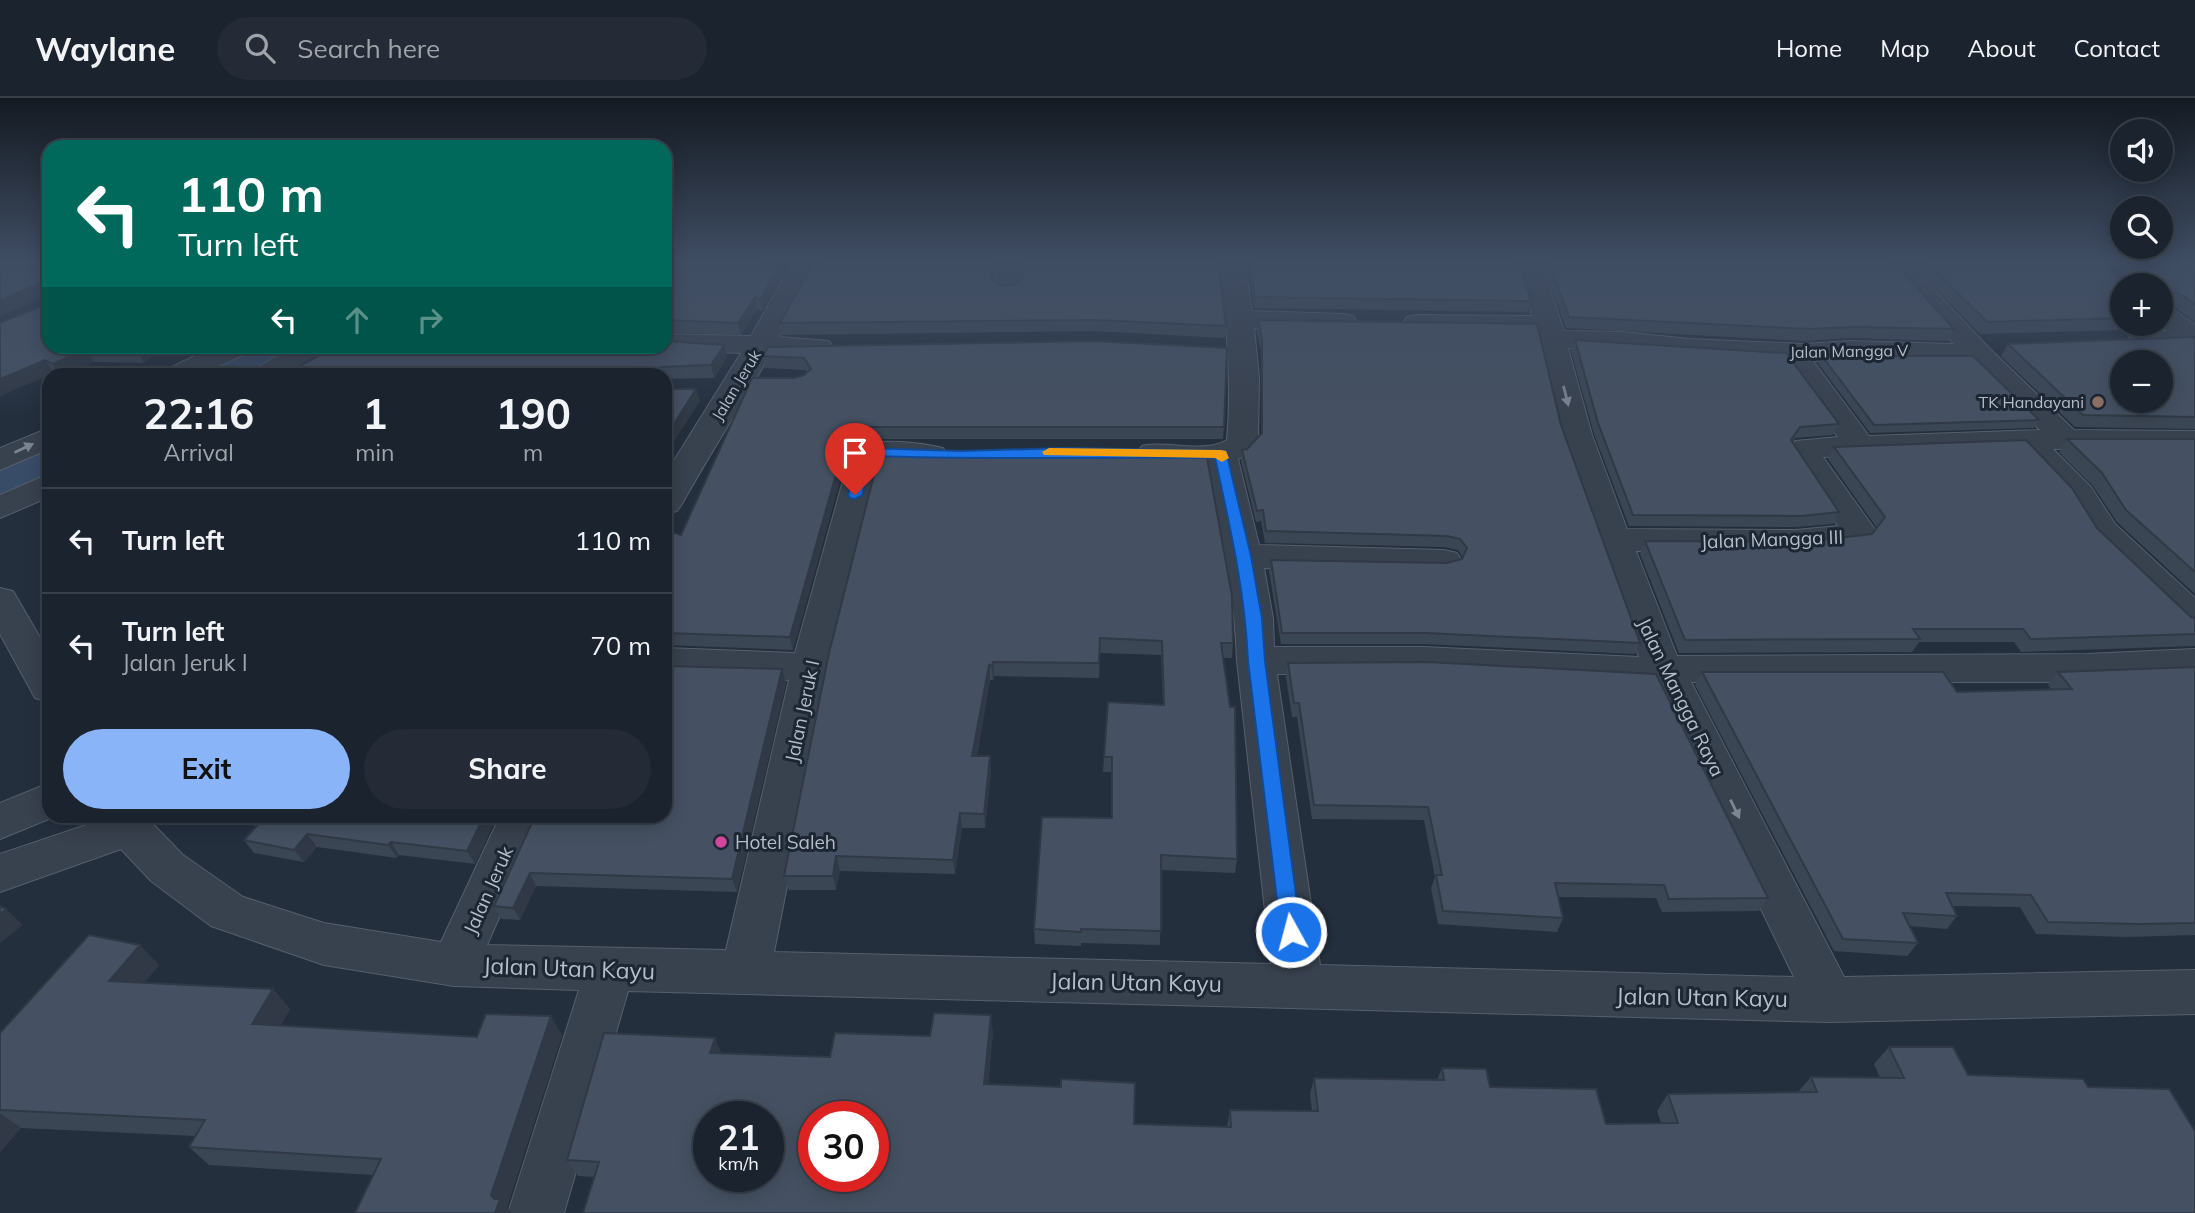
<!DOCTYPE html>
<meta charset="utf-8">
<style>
:root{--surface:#1b232e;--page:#242b36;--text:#f1f3f6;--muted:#a0a4aa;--line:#39404a;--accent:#8ab4f8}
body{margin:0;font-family:Mulish,sans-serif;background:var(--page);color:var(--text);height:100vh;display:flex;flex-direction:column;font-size:26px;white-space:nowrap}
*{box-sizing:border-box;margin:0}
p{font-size:23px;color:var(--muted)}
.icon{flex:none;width:38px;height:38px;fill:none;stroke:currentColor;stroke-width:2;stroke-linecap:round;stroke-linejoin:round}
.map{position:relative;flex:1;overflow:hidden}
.side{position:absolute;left:42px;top:270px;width:630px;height:455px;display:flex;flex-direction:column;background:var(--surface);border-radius:21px;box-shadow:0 4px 18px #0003,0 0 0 2px var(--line)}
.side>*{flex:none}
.hud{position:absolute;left:42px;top:42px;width:630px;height:214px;border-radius:21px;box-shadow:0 4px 18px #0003,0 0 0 2px var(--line);background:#00695c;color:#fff;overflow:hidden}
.buttons{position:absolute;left:2110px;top:21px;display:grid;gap:14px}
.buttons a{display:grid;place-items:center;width:63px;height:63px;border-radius:50%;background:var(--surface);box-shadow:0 4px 18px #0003,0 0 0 2px var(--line);font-size:35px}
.speed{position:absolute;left:693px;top:1003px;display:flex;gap:14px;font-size:35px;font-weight:700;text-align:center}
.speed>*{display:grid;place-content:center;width:91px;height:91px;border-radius:50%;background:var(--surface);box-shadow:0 4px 18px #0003,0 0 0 2px var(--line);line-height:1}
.speed small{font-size:18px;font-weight:400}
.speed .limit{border:10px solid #d22;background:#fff;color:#111}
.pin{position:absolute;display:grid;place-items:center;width:60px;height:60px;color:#fff;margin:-72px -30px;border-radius:50% 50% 50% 0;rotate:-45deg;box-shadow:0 0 7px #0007}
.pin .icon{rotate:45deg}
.me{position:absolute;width:77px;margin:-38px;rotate:353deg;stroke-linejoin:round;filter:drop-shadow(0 0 5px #0008)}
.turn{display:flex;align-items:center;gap:24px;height:147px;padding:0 21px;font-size:32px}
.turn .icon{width:91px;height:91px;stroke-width:2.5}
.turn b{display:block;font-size:49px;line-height:60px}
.lanes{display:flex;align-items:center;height:66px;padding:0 21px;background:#0003;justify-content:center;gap:35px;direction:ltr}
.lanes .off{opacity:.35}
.eta{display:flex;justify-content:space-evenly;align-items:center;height:119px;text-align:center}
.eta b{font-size:42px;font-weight:700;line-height:49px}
.cta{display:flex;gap:14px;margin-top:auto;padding:14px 21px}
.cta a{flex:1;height:80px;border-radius:42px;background:var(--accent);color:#111;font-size:28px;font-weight:700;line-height:80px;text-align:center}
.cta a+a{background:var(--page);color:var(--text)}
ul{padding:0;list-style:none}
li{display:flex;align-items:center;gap:21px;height:105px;padding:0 21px;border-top:2px solid var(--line)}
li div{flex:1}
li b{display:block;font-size:26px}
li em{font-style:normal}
header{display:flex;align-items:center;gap:42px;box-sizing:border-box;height:98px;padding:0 35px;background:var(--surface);border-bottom:2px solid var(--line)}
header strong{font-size:33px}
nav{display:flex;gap:38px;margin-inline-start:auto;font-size:24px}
.search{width:490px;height:63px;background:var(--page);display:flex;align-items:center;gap:18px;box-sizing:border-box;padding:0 24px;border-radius:38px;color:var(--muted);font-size:26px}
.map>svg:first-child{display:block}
</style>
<header>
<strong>Waylane</strong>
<div class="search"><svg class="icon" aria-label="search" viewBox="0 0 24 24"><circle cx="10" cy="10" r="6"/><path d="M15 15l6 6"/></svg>Search here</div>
<nav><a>Home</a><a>Map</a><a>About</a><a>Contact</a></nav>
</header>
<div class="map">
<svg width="2195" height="1115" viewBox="0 0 2195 1115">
<rect width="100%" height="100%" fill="#242f3e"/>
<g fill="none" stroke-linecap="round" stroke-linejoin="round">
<!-- river -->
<path fill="#394c67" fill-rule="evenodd" d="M238,248H307C284,282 234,279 198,276L206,264Z
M49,345V386L22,400L0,405V364L28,350Z"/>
<defs>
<path id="minor" d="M799,162H859L855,167L813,174L779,239L829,243L833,249L829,255L819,258L770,256C742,307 710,355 682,406L677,413L665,416V377L741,255L665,252L654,248H665V236L751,238L790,169Z
M996,162H1022L1020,189L1016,195L1007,197L998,195L994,189Z
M1207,162L1241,164L1245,169L1252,213L1343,216L1353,218L1357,224L1353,230L1343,232L1254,230L1259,279L1258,346L1253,353L1238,361L1259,447L1444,452L1457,455L1462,463L1457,471L1444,474L1264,470L1273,520L1274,549H1423L1639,559L1560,337L1536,234L1417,233L1407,231L1403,225L1407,219L1417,217L1532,218L1514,162H1540L1564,233L1622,234L1690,241L1805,246L1849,243L1954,246L1879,162H1906L1988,249L2074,332L2195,333V351H2053L2091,389L2115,426L2195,500V534L2182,530L2090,441L2066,401L2019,352L1823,359L1876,433L1865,446L1796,454L1636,453L1677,558L2087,556L2195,551V579L2087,584H1691L1844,879L2195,872V916L1830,924L628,893L564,1115H508L579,892L454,888L324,867L211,828L151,783L121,751L0,794V756L101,722L99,718H145L183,757L243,799L324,825L441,844L500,718H544L487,847L726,852L789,582L665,578V550L795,555L851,354L856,347C881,341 918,344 943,350L948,357L943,364L932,367L880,364L830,569L774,854L1271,866L1237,563C1235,496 1221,432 1207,366L1142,362L1137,355L1142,348C1168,342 1202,356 1227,342C1232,285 1227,229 1220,173ZM1568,250C1640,251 1711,259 1783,263L1838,339L1795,343L1788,355L1838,428L1796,432L1627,431L1592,337ZM1849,261L1970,263L2040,332L1869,338L1813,263ZM1423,575L1652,587L1794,879L1320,867L1277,576Z
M2161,208L2171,210L2195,227V248L2142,250L2132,248L2128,242L2132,236L2167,233L2157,226H2161Z
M215,248H253L249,254L202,276H165L170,270Z
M293,248H328L324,254L287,276H252L257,270Z
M49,330V351L0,372V350Z
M49,376V399L0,420V397Z
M0,490L13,493L49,555V604L35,600L0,536Z
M49,685V718H56L0,741V705Z"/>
</defs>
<!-- minor casing -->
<use href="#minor" stroke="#565f6c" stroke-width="2"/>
<!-- minor -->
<use href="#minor" fill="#38414e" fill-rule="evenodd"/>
</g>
<!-- wall -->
<path fill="#3b4654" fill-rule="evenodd" d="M0,162L163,248L144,265L94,264L68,276H56L54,275L49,276L0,298V225L42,208V200L0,218Z
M665,162L781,164L784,175L762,213L757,211L741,237L665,234Z
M833,162H994L992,180L995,185L1006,188L1226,228L1225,240L1093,233L782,237L780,225Z
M1235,162H1518L1531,203L1527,214L1254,210L1248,169L1243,162Z
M1541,162H1892L1954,231L1948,243L1849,240L1805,243L1566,230Z
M1908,162H2195V224L2173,208L2166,206L2163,216L2167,219L2159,231L1980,236ZM2113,169L2124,171L2132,179L2128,186L2122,184L2107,171ZM2123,187H2161V226H2123Z
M1258,222L1561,327L1640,545L1635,556L1423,546H1281L1269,473L1271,462L1447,465L1462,461L1463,460L1458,452L1444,449L1265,445L1261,423L1256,424L1241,363L1242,352L1247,351L1261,336V252L1257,233Z
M2195,239V331L2075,329L2001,258L2008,246Z
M1575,242L1839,326L1833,337L1795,340L1792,344L1839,414L1833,426L1796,429L1629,428L1594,336L1571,253Z
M768,249L1224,329L1223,341H867L854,345L848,353L793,552L665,547V432L681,437L794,280L804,277L807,274L806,272L765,270L763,258Z
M1822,258L2039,322L2034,330L1870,335L1818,265Z
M727,259L714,280L665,281V276H285Z
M2067,341H2195V496L2117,424L2093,388L2059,354Z
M1834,349L2097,430L2191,519L2195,520V548L2021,554L2014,544H1919L1912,554L1679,555L1640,456L1645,443L1803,444L1872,436L1877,430L1828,361Z
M880,353L1233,545L1232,560H1223L1237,761L1235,775L1161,772L1160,847L1081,845V848L1035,846L1034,831L1111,720L1112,674H1103L1104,659L1163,607L1161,557L1100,555L1099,580L994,578L993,582H990L977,658H990L991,673L985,730H962L955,776L840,773L836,792H789L784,778Z
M1288,565L1768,800L1759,813L1662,814L1656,800L1558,799L1563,820L1557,834L1438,826L1431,790L1435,779L1424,722L1312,721L1297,619H1292L1286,579Z
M2195,569V837L2127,839L2036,836L2020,809L1952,808L1957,818L1947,831L1909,828L1918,845L1907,858L1834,853L1695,587L1702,574L1957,594L2052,592L2048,587L2058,574Z
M782,571L786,585L737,794L536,788L520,822L501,821L494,808L535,718Z
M208,718H497L475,766L399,757L397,760L317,749L304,764L254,755L244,742L256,728Z
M159,867L144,885L273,891L290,911L280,928L477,939L562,937L507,1109L512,1115H355L373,1077L209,1067L189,1049L195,1038L21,1030L0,1054V935Z
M993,934L988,987L1134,1026L1227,1029L1230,1012L1312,1013L1310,996L1314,980L1437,982L1442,970L1490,989L1606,1026L1661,1025L1657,1013L1668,996L1797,995L1811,979L1880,980L1874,966L1889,949L1968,977L2088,989L2195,1033L595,1079L578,1078L567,1062L715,940L721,955L830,959L930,938Z"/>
<!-- shaded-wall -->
<path fill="#303945" d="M992,162H994L991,189V177Z
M2109,162H2118L2113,169L2103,173Z
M781,164L784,175L762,213L760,202Z
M40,185L48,198L0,218V202Z
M755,199L757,211L741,237L738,225Z
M724,247L727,259L714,280L711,267Z
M140,248H163L144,265L136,252Z
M86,251L94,264L68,276H60L53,266Z
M45,262L54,275L0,298V281Z
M696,291L700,303L665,358V340Z
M865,329L867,341L854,345L848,353L793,552L790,539L846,341L852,333Z
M993,564L994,578L993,582L992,568Z
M989,567L990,582L974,673L972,658Z
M782,571L786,585L737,794L732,781Z
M990,658L991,673L985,730L984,716Z
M960,715L962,730L955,776L953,762Z
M484,718H497L475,766L467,753Z
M307,736L317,749L304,764L294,752Z
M391,744L399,757L397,760L388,747Z
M836,758L840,773L836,792L833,778Z
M530,775L536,788L520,822L513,810Z
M6,811L23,827L0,845V816Z
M140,847L159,867L129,903L109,883Z
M273,891L290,911L270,945L252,926Z
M991,917L993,934L986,1003L984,986Z
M551,918L562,937L507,1109L512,1115H495L491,1097Z
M715,940L722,957L710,955Z
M0,1015L21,1030L0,1054Z"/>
<!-- building -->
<path fill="#455162" stroke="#303945" stroke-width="2" fill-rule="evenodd" d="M0,162H49V248H140L136,252L86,251L53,266L45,262L0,281V225L42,208L43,186L40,185L0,202Z
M665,162H737L781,164L760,202L755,199L738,225L665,222Z
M833,162H992L991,177L995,185L1006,188L1016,186L1022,179L1023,162H1217L1218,163L1226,228L1093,222L780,225L813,165Z
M1249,162H1518L1531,203L1255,199Z
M1548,162H1892L1954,231L1854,229L1810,231L1569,219Z
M1925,162H2110L2106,170L2122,184L2130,186L2133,178H2144L2146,174L2132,162H2195V206L2180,196L2169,194L2166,196V212L2162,215L2167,219H2161V187H2123V220L1987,224Z
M1258,222L1537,226L1561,327L1640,545L1426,535H1282L1271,462L1447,465L1462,461L1467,450L1460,441L1447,438L1266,433L1263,412L1257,413L1242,352L1247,351L1262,335V242Z
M2195,239V319L2083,317L2008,246ZM2123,264H2161V303H2123Z
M1575,242L1786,255L1839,326L1800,329L1791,342L1839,414L1802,418L1633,417L1598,325Z
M665,243L724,247L711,267L660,269V276H285L336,248H665Z
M1093,243L1227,250L1224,329H865L852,333L846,341L790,539L665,535V432L681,437L752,280H794L804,277L811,271L804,260L763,258L768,249Z
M1822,258H1973L2039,322L1874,327Z
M665,291H696L665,340Z
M2067,341H2195V474L2126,412L2102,375Z
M2026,342L2072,390L2097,430L2191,519L2195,520V536L2031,541L2023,531H1913L1920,541L1685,542L1645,443L1803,444L1872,436L1885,419L1834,349Z
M880,353L1206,354L1232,498L1233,545H1221L1230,609H1235L1237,761L1161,757V833L1081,831V834L1034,831L1042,719L1112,720V659H1104L1108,604L1164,607L1162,543L1100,540L1099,565L993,564L992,568L989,567L972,658H990L984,716L960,715L953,762L836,758L833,778H784L829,555Z
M49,487V496L43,490Z
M1427,564L1656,576L1768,800L1669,801L1664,787L1555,785L1563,820L1443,813L1436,777H1442L1428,709L1314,707L1299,605H1294L1288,565Z
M665,568L782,571L732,781L530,775L513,810L494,808L535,718H665Z
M2195,569V825L2140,826L2048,824L2031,797L1946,795L1957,818L1903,815L1918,845L1843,841L1702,574H1943L1957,594L2072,591L2058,574Z
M255,718H484L467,753L391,744L388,747L307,736L294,752L244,742L264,720Z
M0,808L6,811L0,816Z
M89,837L140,847L109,883L273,891L252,926L477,939L486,916L551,918L491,1097L494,1101H500L495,1115H355L381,1061L189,1049L205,1022L0,1012V935Z
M934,915L991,917L984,986L1061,989V981L1135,985L1134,1026L1231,1029L1230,1012L1318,1013L1314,980L1444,982L1442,970L1486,971L1490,989L1596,991L1606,1026L1678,1025L1668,996L1817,994L1811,979L1904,980L1889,949H1953L1968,977L2083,981L2088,989L2169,991L2195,1033V1115H583L599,1064L567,1062L604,935L715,940L710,955L830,959L835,935L930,938ZM709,1018H768V1078H709ZM814,1018H873V1078H814Z"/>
<!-- one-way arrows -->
<defs><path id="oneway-solid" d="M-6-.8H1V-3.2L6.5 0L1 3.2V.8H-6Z" transform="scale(1.75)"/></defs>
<g fill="#7c8592">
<use href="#oneway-solid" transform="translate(1566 298) rotate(76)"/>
<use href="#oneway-solid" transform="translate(24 350) rotate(-25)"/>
<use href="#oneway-solid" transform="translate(1735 711) rotate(64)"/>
</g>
<!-- sky -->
<linearGradient id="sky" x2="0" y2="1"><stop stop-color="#141a22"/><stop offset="0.51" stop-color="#3f4d63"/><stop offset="1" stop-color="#3f4d63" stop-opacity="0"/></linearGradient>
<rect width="2195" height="318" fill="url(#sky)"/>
<!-- route -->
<path fill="#1a73e8" stroke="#114b97" stroke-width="2" d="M867,350L960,353L1064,350L1226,353L1251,458L1262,520L1265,563L1301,834L1298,840L1291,842L1284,840L1281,834L1248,563C1245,494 1230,428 1215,360C1101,359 987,362 873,358L862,397L855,401L850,400L848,397L861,354Z"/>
<!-- slow -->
<path fill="#f59e0b" d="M1049,350L1221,352L1226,353L1229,360L1222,364L1215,360L1044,357L1042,354Z"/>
<!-- markers -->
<circle fill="#8d6e63" stroke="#1d2633" stroke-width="2.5" cx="2098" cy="304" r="7"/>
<circle fill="#d1479c" stroke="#1d2633" stroke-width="2.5" cx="721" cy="744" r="7"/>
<g text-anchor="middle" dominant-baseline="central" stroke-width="6" stroke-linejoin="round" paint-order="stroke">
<!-- far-street labels -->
<g font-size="16" fill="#b4bcc9" stroke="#1d2633">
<text transform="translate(1849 253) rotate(-1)">Jalan Mangga V</text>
<text transform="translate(736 287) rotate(-59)">Jalan Jeruk</text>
</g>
<!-- far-poi labels -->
<g font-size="16" fill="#b4bcc9" stroke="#1d2633" text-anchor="end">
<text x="2084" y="304">TK Handayani</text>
</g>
<!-- street labels -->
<g font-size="19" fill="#b4bcc9" stroke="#1d2633">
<text transform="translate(1772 441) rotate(-2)">Jalan Mangga III</text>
<text transform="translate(1681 599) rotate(64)">Jalan Mangga Raya</text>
<text transform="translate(802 613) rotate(-78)">Jalan Jeruk I</text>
<text transform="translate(488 792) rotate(-66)">Jalan Jeruk</text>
</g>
<!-- poi labels -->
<g font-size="19" fill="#b4bcc9" stroke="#1d2633" text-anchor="start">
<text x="735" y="744">Hotel Saleh</text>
</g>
<!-- near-street labels -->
<g font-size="23" fill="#b4bcc9" stroke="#1d2633">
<text transform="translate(569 870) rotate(2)">Jalan Utan Kayu</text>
<text transform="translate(1136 884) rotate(1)">Jalan Utan Kayu</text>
<text transform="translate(1702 899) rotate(1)">Jalan Utan Kayu</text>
</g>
</g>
</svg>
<div class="buttons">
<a><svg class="icon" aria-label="sound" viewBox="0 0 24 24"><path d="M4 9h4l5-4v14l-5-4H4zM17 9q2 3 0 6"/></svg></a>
<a><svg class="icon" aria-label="search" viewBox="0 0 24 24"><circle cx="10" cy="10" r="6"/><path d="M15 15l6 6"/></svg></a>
<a>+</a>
<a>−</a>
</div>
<div class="speed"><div>21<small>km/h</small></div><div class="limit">30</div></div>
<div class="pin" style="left:855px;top:397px;background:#d93025"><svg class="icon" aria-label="arrive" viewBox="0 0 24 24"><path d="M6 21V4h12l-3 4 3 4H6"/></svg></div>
<svg class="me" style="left:1291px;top:834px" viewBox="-20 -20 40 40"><circle r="17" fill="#1a73e8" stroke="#fff" stroke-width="3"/><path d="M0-11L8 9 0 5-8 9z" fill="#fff"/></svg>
<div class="hud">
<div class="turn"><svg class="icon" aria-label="left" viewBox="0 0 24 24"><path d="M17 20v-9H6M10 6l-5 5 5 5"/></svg><div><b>110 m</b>Turn left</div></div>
<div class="lanes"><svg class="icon" aria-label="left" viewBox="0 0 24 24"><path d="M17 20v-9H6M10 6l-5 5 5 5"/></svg><svg class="icon off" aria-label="ahead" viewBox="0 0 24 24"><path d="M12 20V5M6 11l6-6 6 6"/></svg><svg class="icon off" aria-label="right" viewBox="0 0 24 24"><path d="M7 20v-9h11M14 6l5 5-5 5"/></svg></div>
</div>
<section class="side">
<div class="eta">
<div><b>22:16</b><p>Arrival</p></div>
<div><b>1</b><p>min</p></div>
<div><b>190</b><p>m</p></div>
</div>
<ul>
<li><svg class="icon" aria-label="left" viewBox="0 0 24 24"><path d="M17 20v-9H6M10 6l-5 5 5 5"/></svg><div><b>Turn left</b></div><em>110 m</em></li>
<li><svg class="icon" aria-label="left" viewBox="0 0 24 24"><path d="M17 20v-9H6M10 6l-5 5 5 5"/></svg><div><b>Turn left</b><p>Jalan Jeruk I</p></div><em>70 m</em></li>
</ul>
<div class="cta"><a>Exit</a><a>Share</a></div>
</section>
</div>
